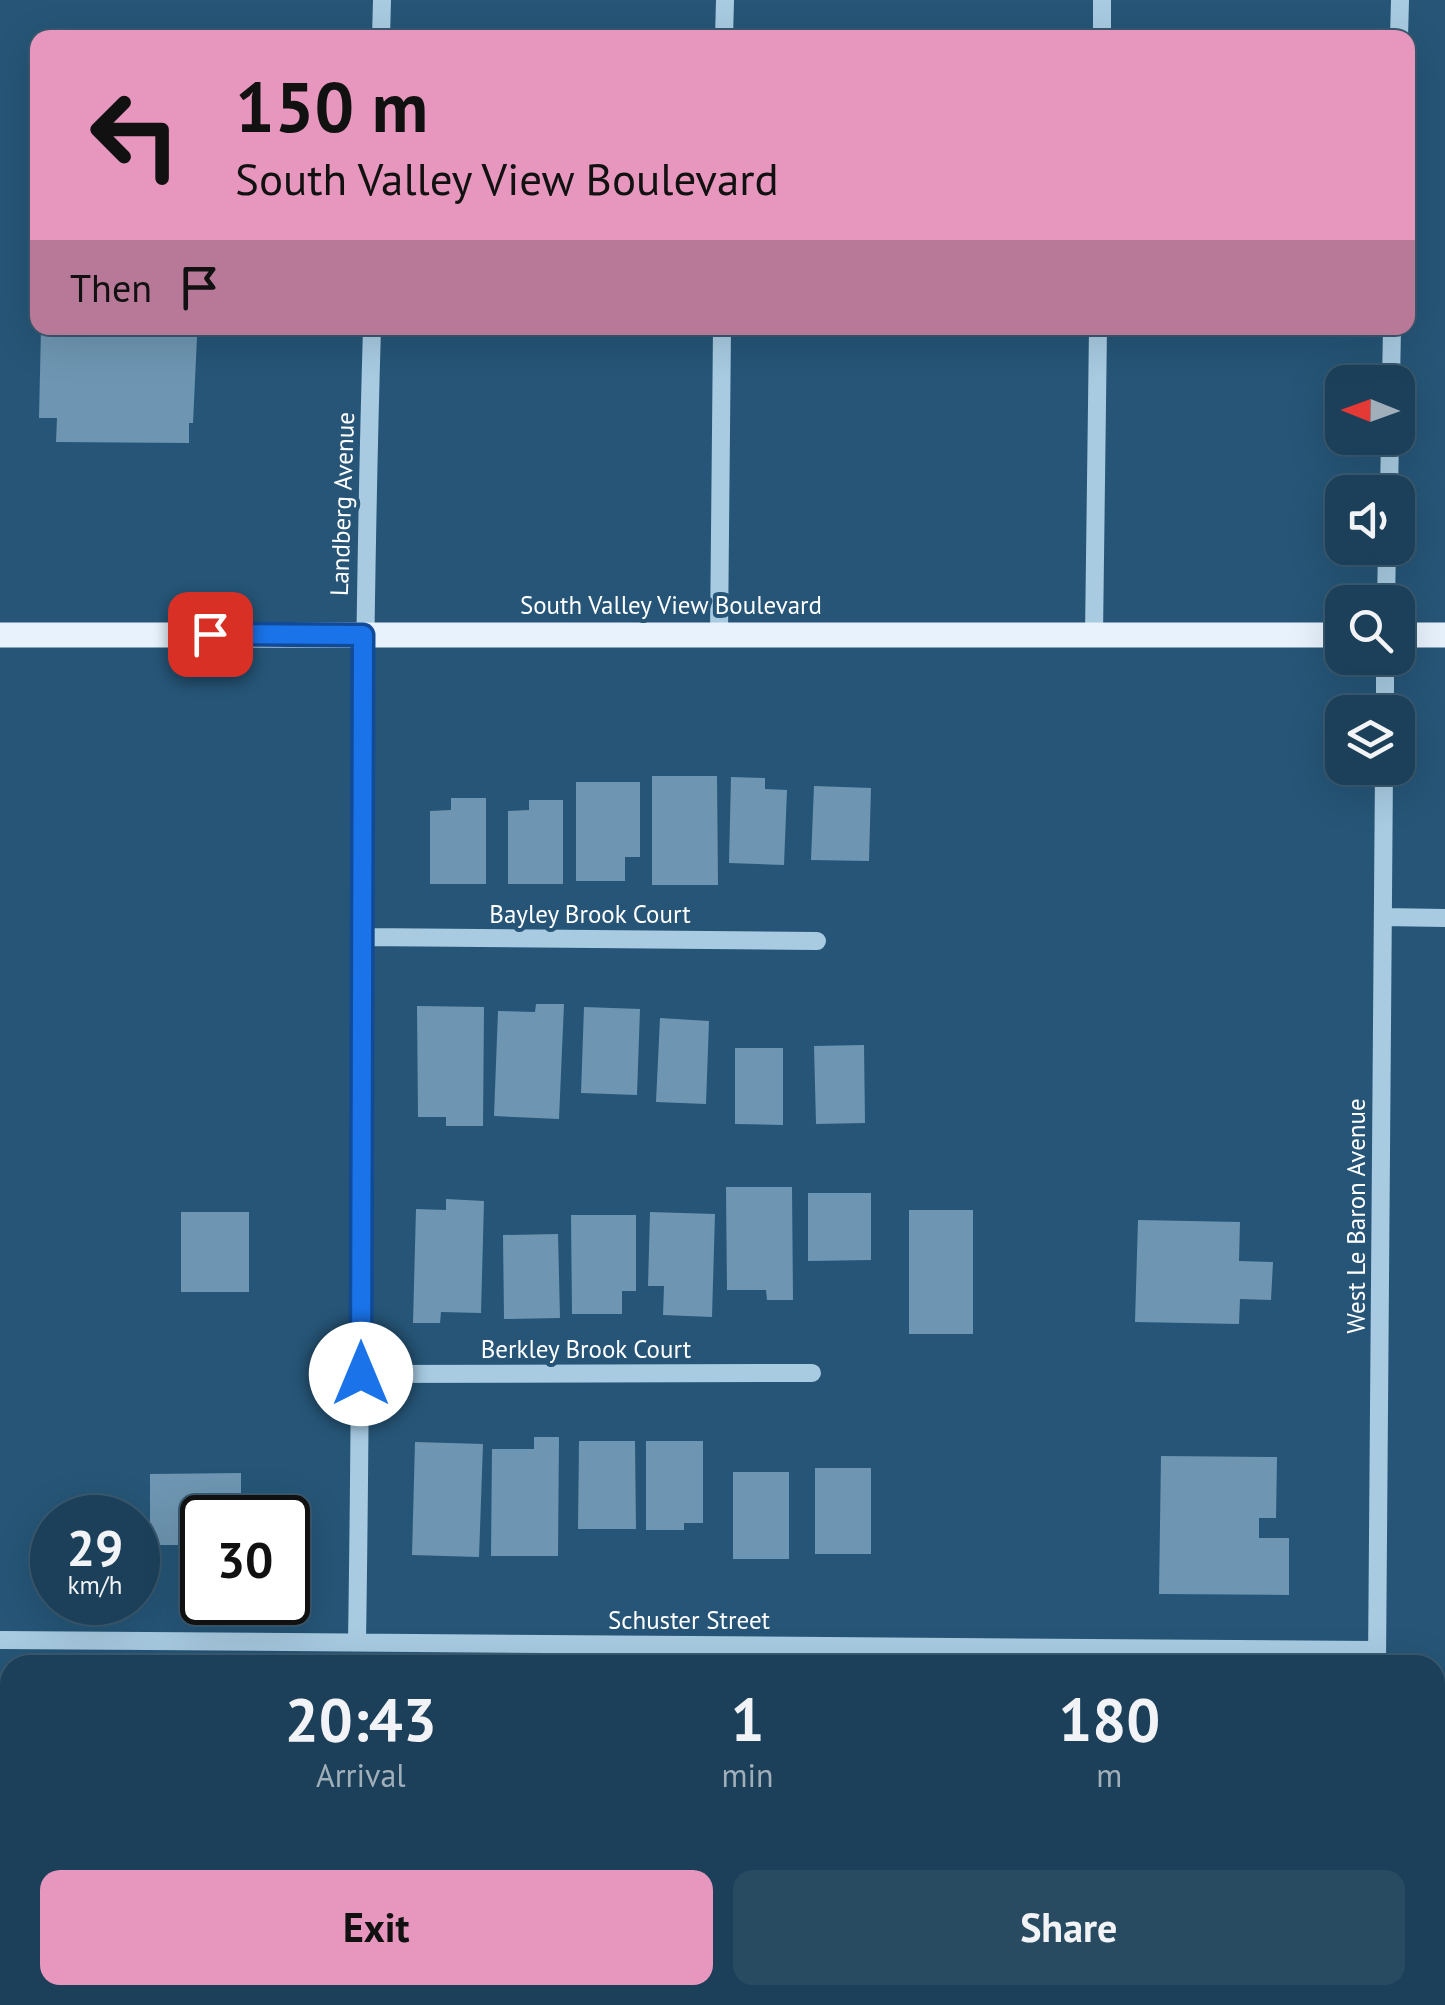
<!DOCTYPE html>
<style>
:root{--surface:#1c4059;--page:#294b62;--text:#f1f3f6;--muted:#a0afba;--line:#3a596f;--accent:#e797bd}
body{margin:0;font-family:"PT Sans",sans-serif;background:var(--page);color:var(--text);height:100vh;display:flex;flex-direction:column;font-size:38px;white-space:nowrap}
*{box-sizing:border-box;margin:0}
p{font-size:32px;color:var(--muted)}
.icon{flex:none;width:55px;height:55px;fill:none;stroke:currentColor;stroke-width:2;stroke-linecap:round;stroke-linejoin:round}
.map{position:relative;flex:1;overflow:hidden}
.sheet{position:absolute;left:0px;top:1655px;width:1445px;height:350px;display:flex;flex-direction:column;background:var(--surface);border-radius:30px 30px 0 0;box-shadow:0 10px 40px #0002,0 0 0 2px var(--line)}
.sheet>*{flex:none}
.hud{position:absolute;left:30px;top:30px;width:1385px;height:305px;border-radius:20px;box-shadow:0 10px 40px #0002,0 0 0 2px var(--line);background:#e797bd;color:#111;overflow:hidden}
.needle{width:65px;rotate:271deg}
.fabs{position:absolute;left:1325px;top:365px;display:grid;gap:20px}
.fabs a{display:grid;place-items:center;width:90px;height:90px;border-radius:20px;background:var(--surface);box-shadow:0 10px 40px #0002,0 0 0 2px var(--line);font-size:50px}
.speed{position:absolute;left:30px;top:1495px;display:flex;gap:20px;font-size:50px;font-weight:700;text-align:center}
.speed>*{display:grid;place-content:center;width:130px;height:130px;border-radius:50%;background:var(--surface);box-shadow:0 10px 40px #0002,0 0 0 2px var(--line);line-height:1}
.speed small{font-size:25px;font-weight:400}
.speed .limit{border:5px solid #111;border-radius:15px;background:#fff;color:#111}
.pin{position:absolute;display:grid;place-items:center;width:85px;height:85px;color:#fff;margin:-42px;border-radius:20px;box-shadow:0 5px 15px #0006}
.me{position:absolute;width:110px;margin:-55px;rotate:0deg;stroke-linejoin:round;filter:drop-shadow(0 0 8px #0008)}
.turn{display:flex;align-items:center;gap:35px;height:210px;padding:0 40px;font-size:45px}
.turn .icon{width:130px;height:130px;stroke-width:2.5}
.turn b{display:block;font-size:70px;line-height:85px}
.then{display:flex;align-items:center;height:95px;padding:0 40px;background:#0003;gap:20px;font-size:38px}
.eta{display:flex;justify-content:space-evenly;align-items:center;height:170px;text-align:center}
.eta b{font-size:60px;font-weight:700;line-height:70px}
.primary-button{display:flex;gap:20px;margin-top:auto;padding:20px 40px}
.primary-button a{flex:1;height:115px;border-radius:20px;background:var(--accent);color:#111;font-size:40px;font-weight:700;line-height:115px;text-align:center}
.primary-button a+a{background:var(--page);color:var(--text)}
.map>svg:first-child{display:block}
</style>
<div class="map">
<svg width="1445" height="2005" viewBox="0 0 1445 2005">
<rect width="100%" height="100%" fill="#265577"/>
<!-- building -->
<path fill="#6e96b2" d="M41,328H193V336L197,337L193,423H189V443L56,442L57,418H39Z
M652,776H717L718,885H652Z
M731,777L765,778V789L787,790L784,865L729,863Z
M576,782H640V857H625V881H576Z
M814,786L871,788L869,861L811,860Z
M451,798H486V884H430V811L451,810Z
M529,800H563V884H508V811L529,810Z
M536,1004H564L559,1119L494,1116L498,1011L535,1012Z
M417,1006L484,1007L483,1126H446V1117H418Z
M584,1007L640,1009L637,1095L581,1093Z
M660,1018L709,1021L706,1104L656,1102Z
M864,1045L865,1123L816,1124L814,1046Z
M735,1048H783V1125L735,1124Z
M726,1187H792L793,1300H767L766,1290H727Z
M808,1193H871V1260L808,1261Z
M446,1199L484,1201L481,1313L441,1312L440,1323H413L416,1209L446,1210Z
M909,1210H973V1334H909Z
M181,1212H249V1292H181Z
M650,1212L715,1214L712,1317L663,1315L664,1286H648Z
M571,1215H636V1291H622V1314H572Z
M1138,1220L1240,1222L1239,1261L1273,1262L1271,1300L1240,1299L1239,1324L1135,1322Z
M558,1234L560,1318L504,1319L503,1235Z
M534,1437H559L558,1556H491L492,1449H534Z
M579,1441H635L636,1529H578Z
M646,1441H703V1523H684V1530H646Z
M415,1442L483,1444L479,1557L412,1555Z
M1161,1456L1277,1457L1276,1518H1259V1538H1289V1595L1159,1594Z
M815,1468H871V1554H815Z
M733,1472H789V1559H733Z
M241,1473V1518H202V1545H150V1474Z
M5,1950H10V1995H62V2005H5Z
M74,1995H131V2005H74Z
M143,1995H202V2005H143Z
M215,1995H271V2005H215Z
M283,1995H342V2005H283Z
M354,1995H411V2005H354Z
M422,1995H478V2005H422Z
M594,1995H679V2005H594Z
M802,1995H907V2005H802Z
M1040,1995H1140V2005H1069V2002H1040Z
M1207,1995H1315V2005H1207Z"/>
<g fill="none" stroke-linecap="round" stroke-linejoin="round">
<!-- minor -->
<path stroke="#a8cbe2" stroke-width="18" d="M381,38L382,0
M724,38L725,0
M1102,38V0
M1399,38L1400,0
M1391,382L1392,328
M1389,492L1390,438
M1386,602L1387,548
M719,635L722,328
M1094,635L1098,328
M1385,712V658
M1383,917L1445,918
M363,937L817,941
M361,1374L812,1373
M0,1640L1377,1650
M357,1642C364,1204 359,766 372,328
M1377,1665L1384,768
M1435,1861H1445
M0,1881H10
M1435,1902H1445
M530,2005V1995
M971,2005V1995
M1372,2005V1995"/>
<!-- major -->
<path stroke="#e7f2fc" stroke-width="25" d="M0,635H1342
M1398,635H1445"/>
</g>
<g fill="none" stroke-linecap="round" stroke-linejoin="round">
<defs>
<path id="route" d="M210,634L363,635L361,1374"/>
</defs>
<!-- route casing -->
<use href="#route" stroke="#114b97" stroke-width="25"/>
<!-- route -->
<use href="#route" stroke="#1a73e8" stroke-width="18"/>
</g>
<g text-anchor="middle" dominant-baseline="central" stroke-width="8" stroke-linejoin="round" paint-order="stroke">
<!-- street labels -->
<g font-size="25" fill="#fff" stroke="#265577">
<text transform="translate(342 504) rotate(-88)">Landberg Avenue</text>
<text x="671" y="605">South Valley View Boulevard</text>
<text x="590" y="914">Bayley Brook Court</text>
<text transform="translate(1356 1216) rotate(-90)">West Le Baron Avenue</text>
<text x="586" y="1349">Berkley Brook Court</text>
<text x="689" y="1620">Schuster Street</text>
</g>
</g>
</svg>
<div class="fabs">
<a><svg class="needle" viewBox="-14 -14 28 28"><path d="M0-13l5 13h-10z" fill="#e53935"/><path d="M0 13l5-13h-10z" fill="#a0afba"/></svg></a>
<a><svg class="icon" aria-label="sound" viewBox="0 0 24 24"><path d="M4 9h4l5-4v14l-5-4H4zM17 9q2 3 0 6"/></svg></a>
<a><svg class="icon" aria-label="search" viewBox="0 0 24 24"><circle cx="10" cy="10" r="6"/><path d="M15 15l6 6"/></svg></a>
<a><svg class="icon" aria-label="layers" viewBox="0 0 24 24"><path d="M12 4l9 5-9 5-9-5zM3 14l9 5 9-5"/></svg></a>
</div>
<div class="speed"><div>29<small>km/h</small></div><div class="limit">30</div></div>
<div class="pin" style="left:210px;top:634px;background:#d93025"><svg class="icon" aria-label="arrive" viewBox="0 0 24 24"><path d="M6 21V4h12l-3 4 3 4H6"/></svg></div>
<svg class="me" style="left:361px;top:1374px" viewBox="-20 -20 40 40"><circle r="19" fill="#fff"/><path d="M0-13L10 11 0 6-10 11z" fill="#1a73e8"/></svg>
<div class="hud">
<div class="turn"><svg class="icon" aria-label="left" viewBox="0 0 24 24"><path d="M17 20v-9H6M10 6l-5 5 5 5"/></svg><div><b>150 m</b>South Valley View Boulevard</div></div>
<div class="then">Then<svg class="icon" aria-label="arrive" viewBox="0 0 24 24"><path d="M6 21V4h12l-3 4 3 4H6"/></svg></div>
</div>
<section class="sheet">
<div class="eta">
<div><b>20:43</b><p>Arrival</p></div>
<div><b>1</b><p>min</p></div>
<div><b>180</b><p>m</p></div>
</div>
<div class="primary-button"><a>Exit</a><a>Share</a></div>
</section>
</div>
